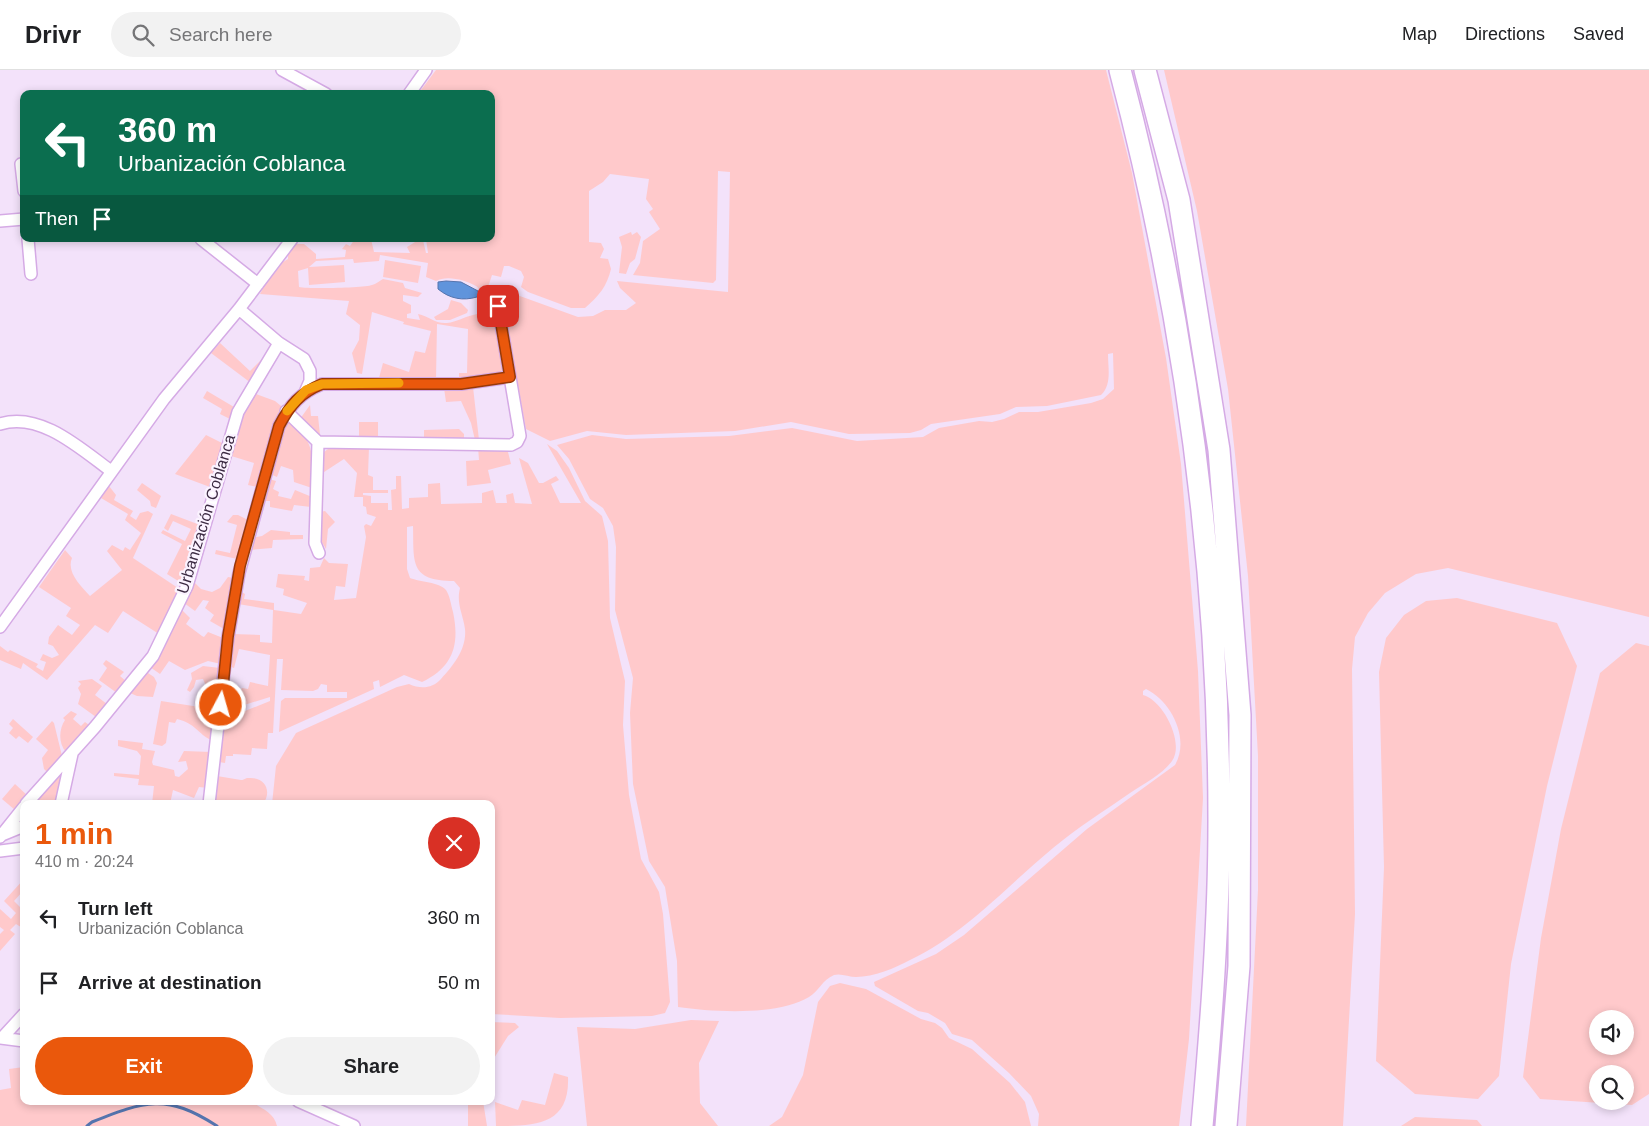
<!DOCTYPE html>
<meta charset="utf-8">
<style>
:root{--surface:#fff;--page:#f2f2f2;--text:#202124;--muted:#757577;--line:#e0e0e0;--accent:#ea580c}
body{margin:0;font-family:Helvetica,sans-serif;background:var(--page);color:var(--text);height:100vh;display:flex;flex-direction:column;font-size:19px;white-space:nowrap}
*{box-sizing:border-box;margin:0}
p{font-size:16px;color:var(--muted)}
.icon{flex:none;width:28px;height:28px;fill:none;stroke:currentColor;stroke-width:2;stroke-linecap:round;stroke-linejoin:round}
.map{position:relative;flex:1;overflow:hidden}
.sheet{position:absolute;left:20px;top:730px;width:475px;height:305px;display:flex;flex-direction:column;background:var(--surface);border-radius:10px;box-shadow:0 2px 8px #0003}
.sheet>*{flex:none}
.guide{position:absolute;left:20px;top:20px;width:475px;height:152px;border-radius:10px;box-shadow:0 2px 8px #0003;background:#0b6e4f;color:#fff;overflow:hidden}
.controls{position:absolute;left:1589px;top:940px;display:grid;gap:10px}
.controls a{display:grid;place-items:center;width:45px;height:45px;border-radius:50%;background:var(--surface);box-shadow:0 2px 8px #0003;font-size:25px}
.pin{position:absolute;display:grid;place-items:center;width:42px;height:42px;color:#fff;margin:-21px;border-radius:10px;box-shadow:0 2px 8px #0006}
.me{position:absolute;width:55px;margin:-28px;rotate:6deg;stroke-linejoin:round;filter:drop-shadow(0 0 4px #0008)}
.turn{display:flex;align-items:center;gap:18px;height:105px;padding:0 15px;font-size:22px}
.turn .icon{width:65px;height:65px;stroke-width:2.5}
.turn b{display:block;font-size:35px;line-height:42px}
.then{display:flex;align-items:center;height:48px;padding:0 15px;background:#0003;gap:10px;font-size:19px}
.round{display:grid;place-items:center;flex:none;width:52px;height:52px;border-radius:26px;background:var(--page)}
.head{display:flex;align-items:center;justify-content:space-between;height:85px;padding:0 15px}
h1{font-size:30px;font-weight:600;line-height:38px;color:var(--accent)}
.button{display:flex;gap:10px;margin-top:auto;padding:10px 15px}
.button a{flex:1;height:58px;border-radius:30px;background:var(--accent);color:#fff;font-size:20px;font-weight:600;line-height:58px;text-align:center}
.button a+a{background:var(--page);color:var(--text)}
ul{padding:0;list-style:none}
li{display:flex;align-items:center;gap:15px;height:65px;padding:0 15px}
li div{flex:1}
li b{display:block;font-size:19px}
li em{font-style:normal}
header{display:flex;align-items:center;gap:30px;box-sizing:border-box;height:70px;padding:0 25px;background:var(--surface);border-bottom:1px solid var(--line)}
header strong{font-size:24px}
nav{display:flex;gap:28px;margin-inline-start:auto;font-size:18px}
.search{width:350px;height:45px;background:var(--page);display:flex;align-items:center;gap:12px;box-sizing:border-box;padding:0 18px;border-radius:28px;color:var(--muted);font-size:19px}
.map>svg:first-child{display:block}
</style>
<header>
<strong>Drivr</strong>
<div class="search"><svg class="icon" aria-label="search" viewBox="0 0 24 24"><circle cx="10" cy="10" r="6"/><path d="M15 15l6 6"/></svg>Search here</div>
<nav><a>Map</a><a>Directions</a><a>Saved</a></nav>
</header>
<div class="map">
<svg width="1649" height="1056" viewBox="0 0 1649 1056">
<rect width="100%" height="100%" fill="#f3e2fa"/>
<!-- green -->
<path fill="#ffc9cb" fill-rule="evenodd" d="M436,0H1106L1132,103L1166,288L1181,394L1198,601L1203,728L1189,969L1179,1056H1038L1039,1044L1031,1026L1009,1003L972,970L952,964L945,953L928,943L918,941L875,916L874,912L936,884L964,865L1087,759L1175,695C1190,669 1172,632 1146,619L1143,621V625C1163,630 1185,673 1172,691C1163,704 1143,714 1130,723C1104,741 1077,758 1053,778C1007,816 965,864 910,890C895,898 874,907 856,907C849,907 841,903 834,905C822,910 819,921 809,927C778,946 713,942 678,937L677,891L665,817L649,791L633,714L630,643L633,608L615,540L616,477L613,456L603,438L590,429L569,389L557,375L592,365L626,369L729,366L792,358L857,371L923,367L939,358L979,351L992,352L1004,349L1019,342H1038L1091,333L1103,329L1114,319L1113,283L1108,284C1108,298 1112,315 1101,325L1047,336L1016,337L1000,344L931,354L921,360L910,363L849,364L791,352L735,361L626,365L587,361L550,371L526,359L506,250C506,238 504,228 517,225L578,247L593,246L605,240H626L636,233L620,218L617,211L728,222L730,102L718,101L716,210L713,213L633,205L640,193L643,171L660,159L649,142L653,139L646,129L649,109L610,104L603,112L589,121V172L601,173L604,179L600,188L608,189L611,199C607,216 599,226 585,238H571L528,222L521,217L524,207L521,201L509,196H504L501,207L492,205L486,223C480,222 480,219 476,216C465,210 447,205 436,211L426,207L428,193L380,185L379,191L354,193L353,189L316,191L309,197L344,195L345,212L309,215L308,198L298,201L299,217C308,219 365,218 372,215C376,214 379,211 383,209L403,213L405,218L422,223L418,227L403,225V231L411,235V243L407,244V248L420,250L418,244C429,246 435,254 447,253C457,252 463,247 473,245C500,237 502,280 505,297L499,303L459,310V303H467L468,259L437,254L436,309L379,308L383,293L409,302L415,281L425,283L431,261L403,254L404,252L372,242L362,304L357,303L352,283L359,270L360,255L346,244L349,231L260,224L271,203L274,204L283,192L288,189V182L292,174H304L316,184V189L345,187L346,180L342,179L346,174L350,176L355,169H371L374,182L410,183L407,177L420,169L423,170L426,183H428L426,169H491V24H418Z
M1164,0H1649V547L1448,498L1416,504L1385,523L1368,543L1355,567L1352,599L1355,844L1343,1056H1246L1258,820V686L1248,506L1228,319L1197,141Z
M631,162L632,165L637,162L641,167L635,189L630,193L626,204L619,203L622,177L619,167Z
M385,190L421,196L418,213L383,207Z
M451,230L461,233L468,240L467,243L450,250H436L434,247L448,239Z
M220,273L250,301L265,286L251,313L211,283Z
M473,317L479,370H475L471,353L461,331L446,332L444,318Z
M207,321L234,337L230,349L220,344L222,339L203,328Z
M253,323L275,331L286,340L257,417L248,415L254,393L228,385L236,356Z
M310,335L311,346H318L320,365L300,349Z
M287,351C317,371 312,386 312,418L294,412L293,400L281,396L277,407L270,404L281,360Z
M359,352H378V368H359Z
M459,359L464,364V369H424V360Z
M206,365L222,373L210,417L175,404Z
M547,374L557,381L569,398L585,431L602,446L608,471L610,548L625,611L623,655L629,725L641,789L659,822L663,844L670,932L665,943L652,946L560,948L491,944V734H272L276,696L296,663L397,617L409,614C420,619 432,619 441,609C453,596 467,579 465,559C463,544 456,534 460,518L454,511C409,511 414,492 413,456L407,457V499L410,508C420,512 439,512 446,520C450,526 451,535 453,542C460,575 453,597 422,612L404,605L380,617L379,610L373,612L374,619L279,662L281,631L285,628H347V622H327V615L321,614L318,619L313,621L281,620L283,589H277L273,663H268L267,679L252,678L251,685L233,684V686H226L225,693L219,692L225,636L236,630L245,641L270,631V627L244,635L241,620L242,618L248,619L250,612L268,616L270,585L239,579L234,598L229,596L232,564L260,565V572L272,573L273,540L238,534L240,521L245,524L244,529L274,533V540L301,544L307,533L283,525L284,519L276,517L278,504L305,506L304,510L309,511L310,498L320,497L324,488L329,493L348,494L345,517L336,516L334,530L356,528L366,467L364,456L366,454L371,456L376,447L367,444L366,437L363,436V427H354L357,403L344,389L321,404C321,398 321,389 323,384C329,372 358,377 369,377L368,405L373,407V420H388V423H363V425L371,426V433H388V440H392L391,420L396,419V406H401L402,439L409,438V428L428,427V414L440,413L441,434L482,433V423L493,420L496,433H507L506,425L513,423L515,433L532,434L519,388L528,393L539,413H543L556,406L559,410L551,414L560,433H581Z
M478,377L507,378L511,394L488,400L491,413L467,416L466,391L479,390Z
M269,409L276,411L273,419L279,422L278,426L291,429L295,420L312,427L311,437L294,435L292,441L270,437V431H265L258,455Z
M142,413L161,426L156,438L151,436L150,431L137,420Z
M109,416L116,425L114,430L133,441L130,446L136,450L140,443L148,441L153,444L133,488L181,520L159,564L123,541L108,563L95,555L47,610L23,593L21,599L0,590V576L8,582L10,580L38,594L36,597L43,601L46,592L40,590L43,584L52,588L59,585L53,576L48,574L49,567L58,555L72,565L80,555L66,546L71,538L39,517L65,480L72,488C66,502 81,516 90,526L122,500L107,481L112,475L123,481L125,477L130,480L141,463L125,450L128,444L101,428Z
M325,441L335,452L328,459L326,479L320,469V442Z
M171,444L200,455L183,514L167,504L182,474L161,463L163,460L185,471L191,459L173,451L168,461L164,458Z
M233,445H238L248,450L237,489L215,484L216,480L230,483L237,455L227,452Z
M271,460L290,462V465H303V469L273,470L272,478L249,480L252,468L262,466Z
M228,507L234,508L224,559L210,551L214,545L205,538L209,531L203,530L195,541L184,533L193,511L201,519L212,522L220,518Z
M1457,528L1557,553L1577,596L1547,716L1511,894L1499,1006L1478,1029L1415,1024L1376,991L1384,797L1379,602L1386,568L1404,545L1426,531Z
M181,539L190,548L186,554L202,566L204,567L208,562L223,568L221,594L208,591L185,600L169,591L160,604L150,597Z
M1636,573L1649,576V1024L1632,1035L1540,1029L1523,1007L1541,868L1561,759L1600,603ZM1598,949H1625V976H1598ZM1598,1004H1625V1031H1598Z
M106,590L124,602L120,606L127,612L117,623L99,610L107,598L103,594Z
M203,596L220,598L213,671C196,663 197,654 177,649L175,653L169,652L166,673L162,676L153,674L161,631L206,638L208,629L204,625L207,618L203,609L196,610L194,617L190,622L187,620L192,609L191,603Z
M145,601L154,607L157,613L153,627L137,626L130,623Z
M92,609L102,616L95,625L107,634L96,647L78,634L81,624L78,618L81,614L78,611Z
M71,641L77,644L73,649L81,656L85,652L89,655L66,682C58,673 59,659 65,650L63,648Z
M13,649L33,667L28,673L19,666L16,669L9,663L13,658L9,654Z
M52,651L54,653L62,686L48,703L44,699L42,688L48,680L36,669Z
M118,670L143,673L142,679L155,681L152,692L153,695L174,700L175,706L179,707L188,699L186,691L178,692L184,681L211,682L208,718L199,717L194,728L173,720L170,734H152L154,716L138,715L139,709L114,706V703L139,705L141,686L137,681L118,676Z
M61,702L57,734H31Z
M217,706C225,707 233,709 241,710C245,710 244,708 249,708C266,707 272,722 263,734H214Z
M15,714L28,726L15,740L2,729Z
M24,809V820L14,831L21,838L24,835V859L16,854L10,860L15,864L0,881V864L4,860L0,857V839L11,849L16,843L4,831Z
M840,913L866,919L921,949L935,953L942,958L949,968L972,979L1010,1013L1025,1032L1031,1056H769L782,1047L803,1005L818,932L830,916Z
M691,950L719,951L699,993L700,1033L718,1056H587L577,957L635,959Z
M491,952L515,953L519,957L508,966L491,993Z
M24,997V1031H250C260,1038 274,1042 277,1056H0V1020L11,1018L9,999Z
M554,1003L568,1007C570,1056 534,1056 496,1056L495,1032L518,1040L522,1030L545,1035Z
M468,1031H483L487,1056H468Z
M1415,1047L1477,1050L1482,1056H1401Z"/>
<!-- water -->
<path fill="#6094dc" stroke="#5574ae" d="M446,211L461,212L478,221L479,224L477,227C463,231 450,229 438,219V212Z"/>
<g fill="none" stroke-linecap="round" stroke-linejoin="round">
<!-- stream -->
<path stroke="#5574ae" stroke-width="3" d="M87,1056L92,1052C145,1031 166,1023 217,1056"/>
<defs>
<path id="minor" d="M282,0L326,24
M409,24L426,0
M21,94L24,121
M0,151L24,149
M28,169L31,204
M201,169L258,214
M239,239L279,273L304,289L310,301V311L306,320
M286,341L318,372L315,473L319,483
M0,354C40,341 81,379 111,401
M318,372L511,375L517,372L520,366L498,236
M0,557L164,329L239,239L292,169
M26,734L95,657L153,586L187,516L238,342L279,273
M61,734L72,684
M209,734L228,567L239,503L279,356C290,335 300,323 322,314H461L510,307
M2,765L24,756
M0,767L24,737
M0,781L24,778
M0,968L24,971
M2,968L24,944
M298,1031L354,1056"/>
<path id="motorway" d="M1120,0C1184,244 1219,499 1219,751C1219,853 1211,955 1202,1056
M1145,0L1179,130L1219,380L1240,645L1239,896L1226,1056"/>
</defs>
<!-- minor casing -->
<use href="#minor" stroke="#d5aae5" stroke-width="14"/>
<!-- motorway casing -->
<use href="#motorway" stroke="#d5aae5" stroke-width="24"/>
<!-- minor -->
<use href="#minor" stroke="#fff" stroke-width="11"/>
<!-- motorway -->
<use href="#motorway" stroke="#fff" stroke-width="21"/>
</g>
<g fill="none" stroke-linecap="round" stroke-linejoin="round">
<defs>
<path id="route" d="M221,635L228,566L240,496L279,356C290,335 300,323 322,314H461L510,307L498,236"/>
</defs>
<!-- route casing -->
<use href="#route" stroke="#983908" stroke-width="12"/>
<!-- route -->
<use href="#route" stroke="#ea580c" stroke-width="9"/>
<!-- slow -->
<path stroke="#f59e0b" stroke-width="9" d="M287,341L306,320L322,314L399,313"/>
</g>
<g text-anchor="middle" dominant-baseline="central" stroke-width="4.5" stroke-linejoin="round" paint-order="stroke">
<!-- street labels -->
<g font-size="16" fill="#3b2a42" stroke="#fbf3ff">
<text transform="translate(206 444) rotate(-73)">Urbanización Coblanca</text>
</g>
</g>
</svg>
<div class="controls">
<a><svg class="icon" aria-label="sound" viewBox="0 0 24 24"><path d="M4 9h4l5-4v14l-5-4H4zM17 9q2 3 0 6"/></svg></a>
<a><svg class="icon" aria-label="search" viewBox="0 0 24 24"><circle cx="10" cy="10" r="6"/><path d="M15 15l6 6"/></svg></a>
</div>
<div class="pin" style="left:498px;top:236px;background:#d93025"><svg class="icon" aria-label="arrive" viewBox="0 0 24 24"><path d="M6 21V4h12l-3 4 3 4H6"/></svg></div>
<svg class="me" style="left:221px;top:635px" viewBox="-20 -20 40 40"><circle r="17" fill="#ea580c" stroke="#fff" stroke-width="3"/><path d="M0-11L8 9 0 5-8 9z" fill="#fff"/></svg>
<div class="guide">
<div class="turn"><svg class="icon" aria-label="left" viewBox="0 0 24 24"><path d="M17 20v-9H6M10 6l-5 5 5 5"/></svg><div><b>360 m</b>Urbanización Coblanca</div></div>
<div class="then">Then<svg class="icon" aria-label="arrive" viewBox="0 0 24 24"><path d="M6 21V4h12l-3 4 3 4H6"/></svg></div>
</div>
<section class="sheet">
<div class="head"><div><h1>1 min</h1><p>410 m · 20:24</p></div><a class="round" style="background:#d93025;color:#fff"><svg class="icon" aria-label="close" viewBox="0 0 24 24"><path d="M6 6l12 12M18 6L6 18"/></svg></a></div>
<ul>
<li><svg class="icon" aria-label="left" viewBox="0 0 24 24"><path d="M17 20v-9H6M10 6l-5 5 5 5"/></svg><div><b>Turn left</b><p>Urbanización Coblanca</p></div><em>360 m</em></li>
<li><svg class="icon" aria-label="arrive" viewBox="0 0 24 24"><path d="M6 21V4h12l-3 4 3 4H6"/></svg><div><b>Arrive at destination</b></div><em>50 m</em></li>
</ul>
<div class="button"><a>Exit</a><a>Share</a></div>
</section>
</div>
